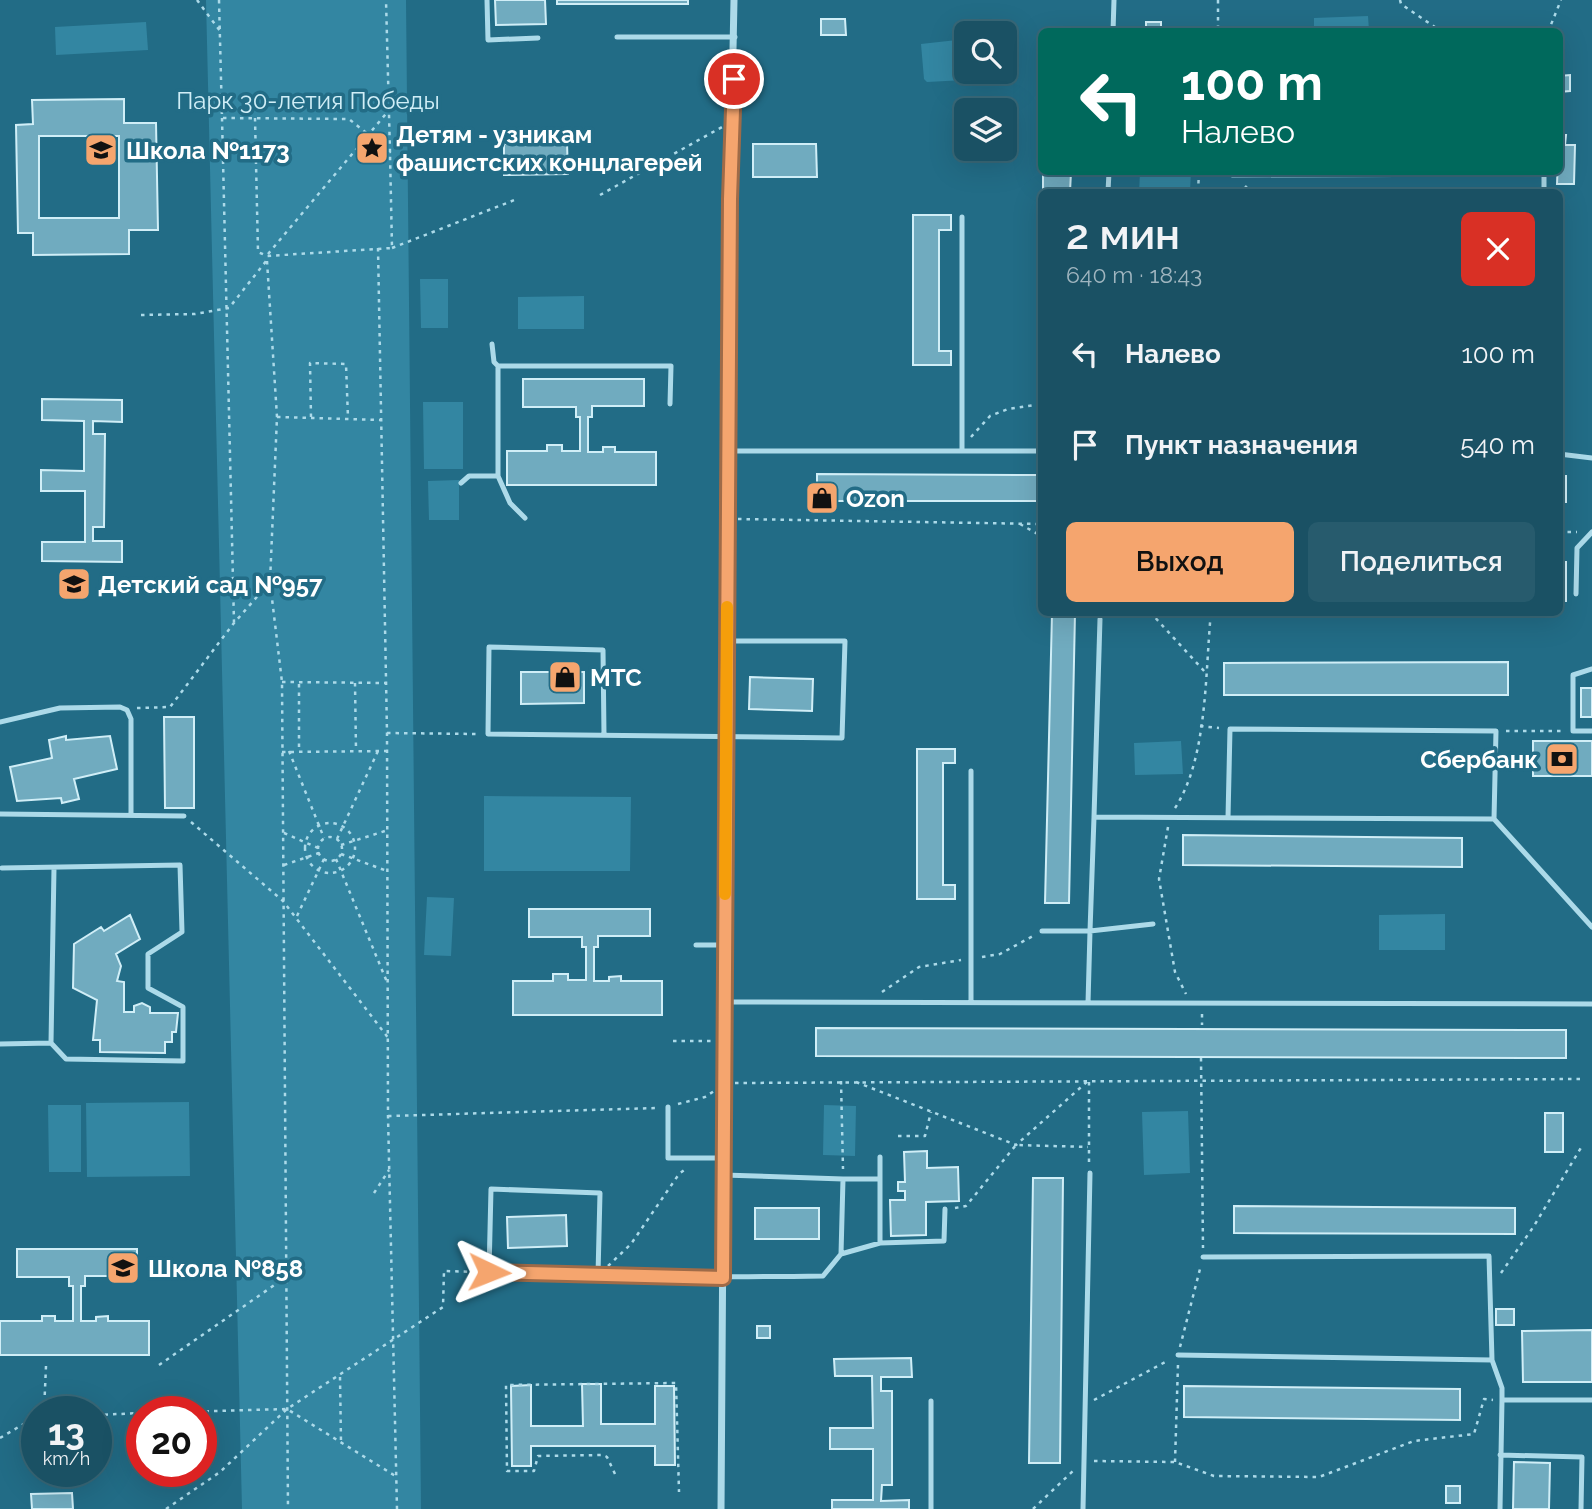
<!DOCTYPE html>
<html lang="ru">
<meta charset="utf-8">
<style>
:root{--surface:#1a5164;--page:#275b6d;--text:#f1f3f6;--muted:#9fb5bf;--line:#386878;--accent:#f5a56e}
body{margin:0;font-family:Raleway,sans-serif;background:var(--page);color:var(--text);height:100vh;display:flex;flex-direction:column;font-size:26px;white-space:nowrap}
*{box-sizing:border-box;margin:0}
p{font-size:23px;color:var(--muted)}
.icon{flex:none;width:38px;height:38px;fill:none;stroke:currentColor;stroke-width:2;stroke-linecap:round;stroke-linejoin:round}
.map{position:relative;flex:1;overflow:hidden}
.sheet{position:absolute;left:1038px;top:189px;width:525px;height:427px;display:flex;flex-direction:column;background:var(--surface);border-radius:10px;box-shadow:0 7px 28px #0002,0 0 0 2px var(--line)}
.sheet>*{flex:none}
.hud{position:absolute;left:1038px;top:28px;width:525px;height:147px;border-radius:10px;box-shadow:0 7px 28px #0002,0 0 0 2px var(--line);background:#00695c;color:#fff;overflow:hidden}
.tools{position:absolute;left:954px;top:21px;display:grid;gap:14px}
.tools a{display:grid;place-items:center;width:63px;height:63px;border-radius:10px;background:var(--surface);box-shadow:0 7px 28px #0002,0 0 0 2px var(--line);font-size:35px}
.speed{position:absolute;left:21px;top:1396px;display:flex;gap:14px;font-size:35px;font-weight:700;text-align:center}
.speed>*{display:grid;place-content:center;width:91px;height:91px;border-radius:50%;background:var(--surface);box-shadow:0 7px 28px #0002,0 0 0 2px var(--line);line-height:1}
.speed small{font-size:18px;font-weight:400}
.speed .limit{border:10px solid #d22;background:#fff;color:#111}
.pin{position:absolute;display:grid;place-items:center;width:60px;height:60px;color:#fff;margin:-30px;border:4px solid #fff;border-radius:50%;box-shadow:0 2px 7px #0007}
.me{position:absolute;width:77px;margin:-38px;rotate:92deg;stroke-linejoin:round;filter:drop-shadow(0 0 5px #0008)}
.turn{display:flex;align-items:center;gap:24px;height:147px;padding:0 28px;font-size:32px}
.turn .icon{width:91px;height:91px;stroke-width:2.5}
.turn b{display:block;font-size:49px;line-height:60px}
.round{display:grid;place-items:center;flex:none;width:74px;height:74px;border-radius:10px;background:var(--page)}
.head{display:flex;align-items:center;justify-content:space-between;height:119px;padding:0 28px}
h1{font-size:42px;font-weight:600;line-height:52px}
.action{display:flex;gap:14px;margin-top:auto;padding:14px 28px}
.action a{flex:1;height:80px;border-radius:10px;background:var(--accent);color:#111;font-size:28px;font-weight:600;line-height:80px;text-align:center}
.action a+a{background:var(--page);color:var(--text)}
ul{padding:0;list-style:none}
li{display:flex;align-items:center;gap:21px;height:91px;padding:0 28px}
li div{flex:1}
li b{display:block;font-size:26px}
li em{font-style:normal}
.map>svg:first-child{display:block}
</style>
<div class="map">
<svg width="1592" height="1509" viewBox="0 0 1592 1509">
<rect width="100%" height="100%" fill="#226c86"/>
<!-- green -->
<path fill="#3386a2" d="M206,0H406L421,1509H242Z
M1368,16L1369,31H1314V18Z
M146,22L148,50L56,55L55,27Z
M966,39V72H989L984,79L927,82L924,79L921,44Z
M1140,172H1191L1190,192H1139Z
M420,279H448V328H421Z
M584,296V329H518V297Z
M423,402H463V469H424Z
M459,480V520H429L428,481Z
M1181,741L1183,774L1135,775L1134,743Z
M484,796L631,797L630,871H484Z
M427,897L454,898L451,956L424,955Z
M1445,914V950H1379V915Z
M189,1102L190,1176L87,1177L86,1103Z
M48,1105H81V1172H49Z
M824,1105L856,1106L855,1156L823,1155Z
M1188,1111L1190,1173L1144,1175L1142,1112Z"/>
<!-- building -->
<path fill="#70abbf" stroke="#d0eef7" stroke-width="2" fill-rule="evenodd" d="M495,0H545L546,24L496,25Z
M557,0H688V4H557Z
M821,19H845L846,35H821Z
M1146,22H1161V32H1146Z
M1570,75V91L1559,92V76Z
M124,99V123H156L158,230H129V254L33,255V233H18L16,125L33,124L32,100ZM39,136H119V218H39Z
M1559,135H1566L1565,145H1575L1574,184H1557Z
M567,143L568,174L504,175V144Z
M753,144H816L817,177H753Z
M1043,172H1071L1070,192H1043Z
M913,215H951V230H939V351H951V365H913Z
M1041,240V370H1038Z
M523,379H644V406H592V417H588V452H603V447H615V452H656V485H507V451H547V445H562V451H580V417H576V407H523Z
M42,399L122,400V422L93,421V434H105L104,527H93V541H122V562L42,561V542H85V491H41V470L84,471V421L42,420Z
M817,474L1041,475V501H817Z
M1559,476H1566V502H1559Z
M1559,562H1566V601H1559Z
M1052,613H1075L1069,903H1045Z
M1508,662V695H1224V663Z
M521,672H584V703L521,704Z
M750,677L813,679L812,711L749,709Z
M1581,688H1592V717H1581Z
M164,717H194V808H165Z
M66,736V740L110,736L117,769L74,779L79,799L62,803L61,798L17,801L10,767L52,758L49,740Z
M1533,741H1592V776H1533Z
M917,749H955V763H943V885H955V899H917Z
M1183,835L1462,838V867L1183,865Z
M529,909H650V936H598V947H594V981H609V977L621,976V981H662V1015H513V981H553V974H568V980H586V947H582V937H529Z
M130,915L140,939L116,954L121,966L117,981L124,982V1012H134V1006L142,1003L150,1007V1013H178L176,1032H172V1042H165V1053L100,1052V1040H93L97,1000L73,988L74,944L101,927L104,931Z
M816,1028L1566,1030V1058L816,1056Z
M1545,1113H1563V1152H1545Z
M927,1151V1168L958,1167L959,1201L926,1202V1235L891,1236L890,1200H905V1191H898V1182H905L904,1152Z
M1033,1178H1063L1060,1463H1029Z
M1234,1206L1515,1208V1234L1234,1233Z
M755,1208H819V1239H755Z
M566,1215L567,1246L508,1248L507,1217Z
M17,1249H137V1276H85V1286H81V1321H96V1317L108,1316V1321H149V1355H0V1321H42V1316H55V1321H73V1286H69V1277H17Z
M1496,1309H1514V1325H1496Z
M757,1326H770V1338H757Z
M1592,1330V1382H1523L1522,1331Z
M911,1358L912,1377H881V1391H892V1485H882L881,1501L909,1500V1509H832V1500H873V1449H830V1428H873L872,1376H835L834,1359Z
M582,1384H601V1424H655V1386H674L675,1465H655V1446H531V1466H512L511,1386L531,1385V1426H583Z
M1184,1386L1460,1389V1420L1184,1417Z
M1514,1462L1550,1463L1549,1509H1513Z
M1446,1486H1460V1503H1446Z
M72,1493L73,1509H32L31,1494Z"/>
<g fill="none" stroke-linecap="round" stroke-linejoin="round">
<!-- path -->
<path stroke="#acdae9" stroke-width="2.5" stroke-dasharray="3.5 5" stroke-linecap="butt" d="M197,0L220,31
M219,0L222,118L349,119L390,152L386,0
M1218,0V32
M1400,0L1401,4L1442,32
M1548,32L1561,0
M222,118L234,623
M255,118L258,252L267,256L392,248L390,153
M1245,186L1251,192
M1198,192L1199,172
M600,195L722,127
M378,248L387,733L388,1116L397,1509
M392,248L517,199
M268,254L390,109
M267,261L277,417L270,582L282,682L288,1509
M141,315L195,314L229,308L267,260
M277,417L381,420
M311,417L310,363L346,364L348,418
M971,437L990,416L1008,409L1041,404
M738,519L1041,524
M1020,524L1041,536
M1559,532H1577
M1150,612L1205,672
M282,682L385,683
M355,683L356,750
M299,684V751
M137,708L170,707L234,623L270,582
M1200,726L1219,728
M1506,731H1562
M387,733L478,734
M289,751L324,838
M282,752L386,751
M1175,808C1208,758 1205,672 1211,612
M191,822L283,901L389,1039
M305 848a25 25 0 1 1 50 0a25 25 0 1 1-50 0Z
M1168,827L1159,879L1175,972L1186,994
M284,833L318,848
M318 849a12 12 0 1 1 24 0a12 12 0 1 1-24 0Z
M337,839L378,751
M341,845L385,831
M341,854L387,871
M336,859L387,982
M284,865L319,853
M297,916L324,859
M982,957L1000,954L1033,936
M882,992L919,967L961,960
M1202,1014V1025
M673,1041H715
M1201,1058L1203,1248
M841,1081L843,1169
M856,1082L1016,1145L1089,1080
M1089,1082V1163
M735,1083L1582,1079
M678,1104L705,1097L714,1091
M388,1116L657,1108
M898,1136H925L931,1112
M374,1193L389,1170
M955,1208L966,1206L1016,1145L1088,1147
M608,1266L631,1244L679,1174L687,1168
M1501,1273L1534,1226L1582,1146
M1180,1347L1201,1265
M159,1365L286,1277L303,1260
M340,1377L341,1442
M1094,1400L1169,1360
M44,1412L46,1366
M180,1412L287,1409L397,1477
M96,1415L142,1413
M0,1438L37,1416
M1094,1461L1175,1462L1214,1476L1319,1477L1414,1441L1474,1434L1484,1399L1493,1400
M1175,1462L1178,1364
M615,1474L607,1457L603,1455L538,1456L534,1471H507L506,1385L676,1383L679,1492
M166,1509L220,1472L287,1409L443,1307L444,1271L478,1272
M1033,1509L1074,1470"/>
<!-- service -->
<path stroke="#acdae9" stroke-width="5" d="M487,0L488,40L538,38
M1113,32L1114,0
M617,37H735
M1232,175L1544,174V192
M1108,192L1109,172
M962,217V451
M492,344L494,362L498,366V476L510,503L525,518
M498,366H671L670,404
M728,451H1041
M1559,454L1592,458
M461,483L469,476H498
M1576,594L1577,548L1592,532
M1100,619L1094,817L1494,819
M1592,669L1573,675V731H1592
M0,722L60,708L120,707L127,710L131,719V815
M604,735L603,650L489,647L488,734L842,738L845,641H727
M0,814L184,816
M1094,817L1090,931L1153,924
M1228,818L1230,729L1496,731L1494,819L1592,927
M2,868L180,865L182,932L148,954V988L183,1007V1061L66,1059L51,1043
M1042,931H1090L1088,1003
M696,945H724
M724,1002L1592,1004
M971,1002V771
M0,1044L51,1043L54,868
M668,1107V1158H723
M843,1179H880
M880,1243V1157
M841,1254L880,1243L944,1241L945,1209
M1203,1257L1489,1256L1492,1360L1502,1388V1400
M598,1275L600,1193L491,1189L489,1272C601,1275 712,1278 823,1276L841,1254L843,1179L723,1175
M1178,1355L1492,1360
M931,1401V1509
M1500,1455L1582,1457L1581,1509
M1083,1509L1090,1173
M1500,1509L1502,1400H1592"/>
<!-- minor -->
<path stroke="#acdae9" stroke-width="7" d="M721,1509L730,199L734,0"/>
</g>
<g fill="none" stroke-linecap="round" stroke-linejoin="round">
<defs>
<path id="route" d="M489,1272L723,1278L730,199L734,79"/>
</defs>
<!-- route casing -->
<use href="#route" stroke="#9f6b48" stroke-width="18"/>
<!-- route -->
<use href="#route" stroke="#f5a56e" stroke-width="12"/>
<!-- slow -->
<path stroke="#f59e0b" stroke-width="12" d="M725,894L727,607"/>
</g>
<!-- icons -->
<defs>
<symbol id="sight-square" viewBox="-11 -11 22 22"><rect x="-9" y="-9" width="18" height="18" rx="4" fill="#f5a56e" stroke="#226c86"/><path d="M0-6L1.8-2.2L6-1.7L2.9 1.2L3.7 5.4L0 3.3L-3.7 5.4L-2.9 1.2L-6-1.7L-1.8-2.2Z" fill="#111"/></symbol>
<symbol id="school-square" viewBox="-11 -11 22 22"><rect x="-9" y="-9" width="18" height="18" rx="4" fill="#f5a56e" stroke="#226c86"/><path d="M0-5L7-2L0 1L-7-2ZM-4 1L0 2.5L4 1V4Q0 6-4 4Z" fill="#111"/></symbol>
<symbol id="shop-square" viewBox="-11 -11 22 22"><rect x="-9" y="-9" width="18" height="18" rx="4" fill="#f5a56e" stroke="#226c86"/><path d="M-5-2.5h2.3a2.7 3.5 0 0 1 5.4 0H5L5.5 6h-11ZM-1.5-2.5h3a1.5 2.3 0 0 0-3 0Z" fill="#111"/></symbol>
<symbol id="bank-square" viewBox="-11 -11 22 22"><rect x="-9" y="-9" width="18" height="18" rx="4" fill="#f5a56e" stroke="#226c86"/><path d="M-6-4H6V4H-6ZM0-2.3a2.3 2.3 0 1 0 0 4.6a2.3 2.3 0 1 0 0-4.6Z" fill="#111"/></symbol>
</defs>
<g fill-rule="evenodd">
<use href="#sight-square" x="353" y="129" width="38" height="38"/>
<use href="#school-square" x="82" y="131" width="38" height="38"/>
<use href="#shop-square" x="803" y="479" width="38" height="38"/>
<use href="#school-square" x="55" y="565" width="38" height="38"/>
<use href="#shop-square" x="546" y="658" width="38" height="38"/>
<use href="#bank-square" x="1543" y="740" width="38" height="38"/>
<use href="#school-square" x="104" y="1249" width="38" height="38"/>
</g>
<g text-anchor="middle" dominant-baseline="central" stroke-width="7" stroke-linejoin="round" paint-order="stroke">
<!-- park labels -->
<g font-size="24" fill="#d0eef7" stroke="#226c86">
<text x="308" y="100">Парк 30-летия Победы</text>
</g>
<!-- poi labels -->
<g font-size="24" font-weight="bold" fill="#fff" stroke="#226c86" text-anchor="start">
<text x="396" y="134">Детям - узникам<tspan x="396" dy="28">фашистских концлагерей</tspan></text>
<text x="126" y="150">Школа №1173</text>
<text x="846" y="498">Ozon</text>
<text x="98" y="584">Детский сад №957</text>
<text x="590" y="677">МТС</text>
<text x="1538" y="759" text-anchor="end">Сбербанк</text>
<text x="148" y="1268">Школа №858</text>
</g>
</g>
</svg>
<div class="tools">
<a><svg class="icon" aria-label="search" viewBox="0 0 24 24"><circle cx="10" cy="10" r="6"/><path d="M15 15l6 6"/></svg></a>
<a><svg class="icon" aria-label="layers" viewBox="0 0 24 24"><path d="M12 4l9 5-9 5-9-5zM3 14l9 5 9-5"/></svg></a>
</div>
<div class="speed"><div>13<small>km/h</small></div><div class="limit">20</div></div>
<div class="pin" style="left:734px;top:79px;background:#d93025"><svg class="icon" aria-label="arrive" viewBox="0 0 24 24"><path d="M6 21V4h12l-3 4 3 4H6"/></svg></div>
<svg class="me" style="left:489px;top:1272px" viewBox="-20 -20 40 40"><path d="M0-17L14 15 0 8-14 15z" fill="#f5a56e" stroke="#fff" stroke-width="4"/></svg>
<div class="hud">
<div class="turn"><svg class="icon" aria-label="left" viewBox="0 0 24 24"><path d="M17 20v-9H6M10 6l-5 5 5 5"/></svg><div><b>100 m</b>Налево</div></div>
</div>
<section class="sheet">
<div class="head"><div><h1>2 мин</h1><p>640 m · 18:43</p></div><a class="round" style="background:#d93025;color:#fff"><svg class="icon" aria-label="close" viewBox="0 0 24 24"><path d="M6 6l12 12M18 6L6 18"/></svg></a></div>
<ul>
<li><svg class="icon" aria-label="left" viewBox="0 0 24 24"><path d="M17 20v-9H6M10 6l-5 5 5 5"/></svg><div><b>Налево</b></div><em>100 m</em></li>
<li><svg class="icon" aria-label="arrive" viewBox="0 0 24 24"><path d="M6 21V4h12l-3 4 3 4H6"/></svg><div><b>Пункт назначения</b></div><em>540 m</em></li>
</ul>
<div class="action"><a>Выход</a><a>Поделиться</a></div>
</section>
</div>
